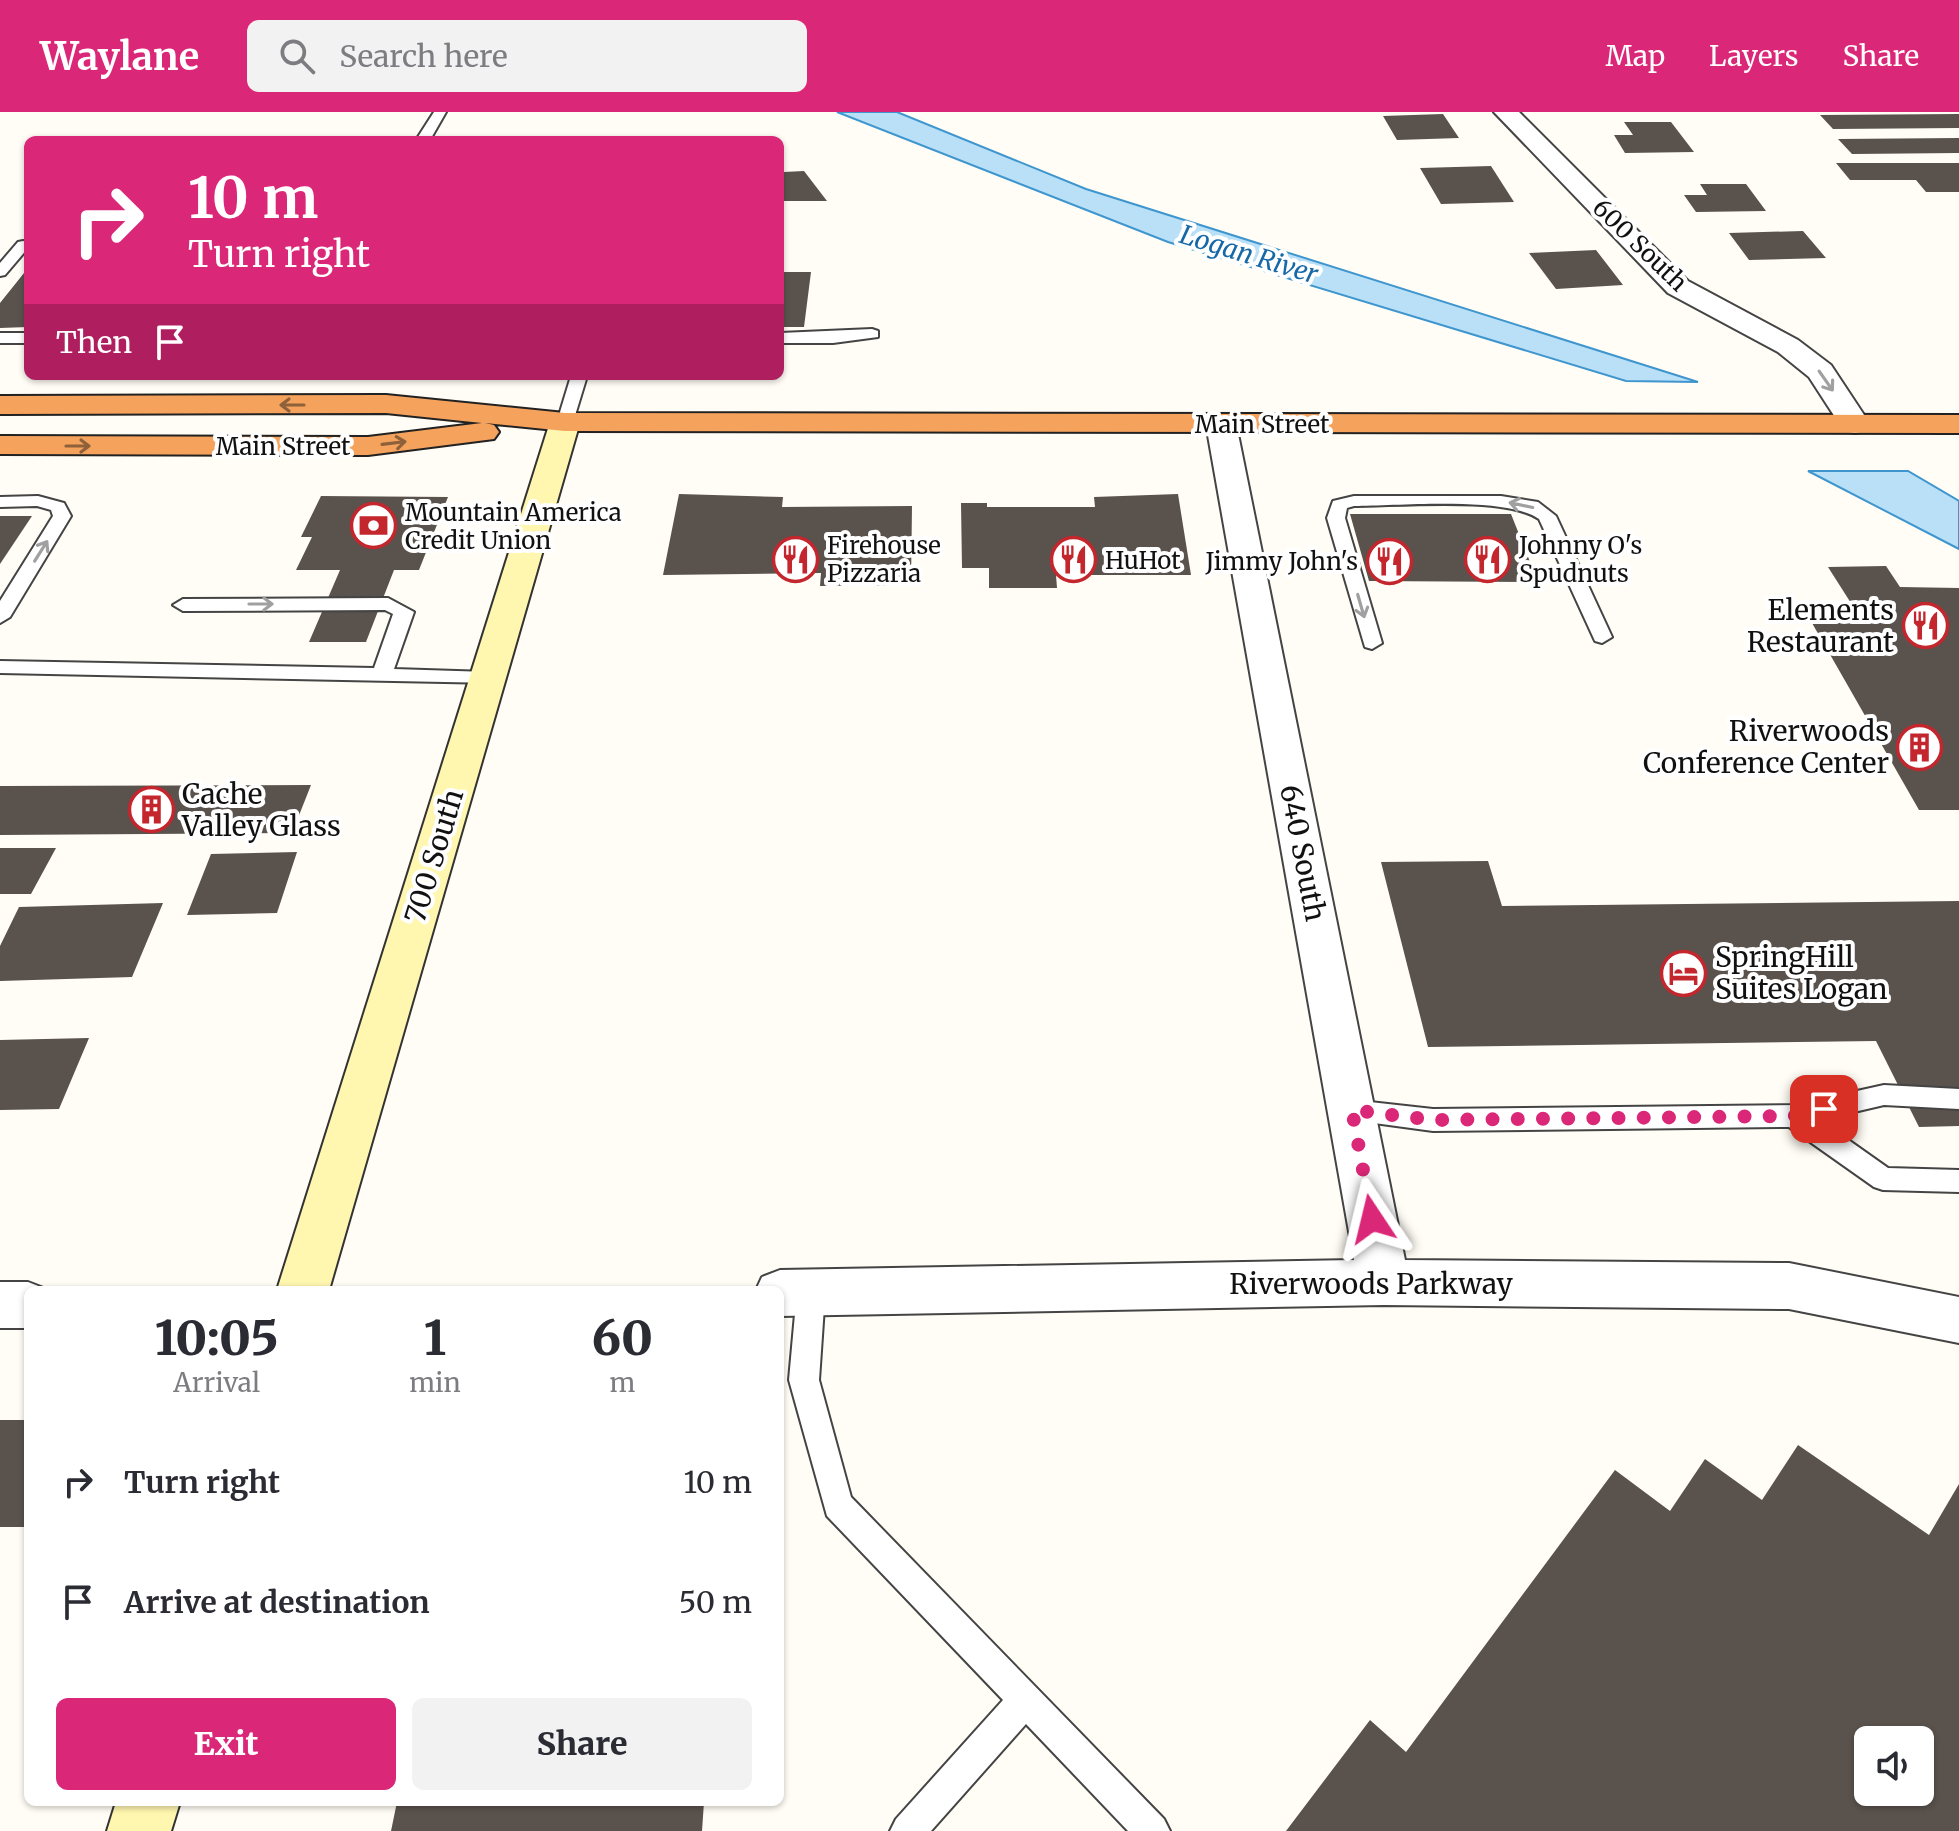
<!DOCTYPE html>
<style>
:root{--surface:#fff;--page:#f2f2f3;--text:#2b2b33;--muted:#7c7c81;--accent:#db2777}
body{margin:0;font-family:Merriweather,serif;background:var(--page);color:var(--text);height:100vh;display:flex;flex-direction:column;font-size:30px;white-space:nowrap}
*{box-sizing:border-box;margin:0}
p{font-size:26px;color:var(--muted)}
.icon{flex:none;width:44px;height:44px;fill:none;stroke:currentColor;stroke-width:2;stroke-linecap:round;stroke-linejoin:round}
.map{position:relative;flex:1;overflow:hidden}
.details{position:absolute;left:24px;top:1174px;width:760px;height:520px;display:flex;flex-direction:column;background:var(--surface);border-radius:12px;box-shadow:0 2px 6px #0004}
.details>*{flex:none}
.guide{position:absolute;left:24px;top:24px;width:760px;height:244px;border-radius:12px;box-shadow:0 2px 6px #0004;background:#db2777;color:#fff;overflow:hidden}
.tools{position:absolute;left:1854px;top:1614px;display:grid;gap:16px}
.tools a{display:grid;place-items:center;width:80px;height:80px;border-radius:12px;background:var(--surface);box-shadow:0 2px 6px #0004;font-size:40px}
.pin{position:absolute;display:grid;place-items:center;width:68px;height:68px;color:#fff;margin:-34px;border-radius:16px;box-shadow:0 4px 12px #0006}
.me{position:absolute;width:88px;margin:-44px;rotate:350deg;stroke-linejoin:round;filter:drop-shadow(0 0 6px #0008)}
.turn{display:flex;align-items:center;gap:28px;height:168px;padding:0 32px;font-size:36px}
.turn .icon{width:104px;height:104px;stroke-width:2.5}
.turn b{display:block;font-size:56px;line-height:68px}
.then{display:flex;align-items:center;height:76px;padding:0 32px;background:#0003;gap:16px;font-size:30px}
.eta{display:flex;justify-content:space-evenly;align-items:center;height:136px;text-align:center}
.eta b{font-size:48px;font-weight:800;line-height:56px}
.action{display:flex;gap:16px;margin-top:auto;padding:16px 32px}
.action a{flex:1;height:92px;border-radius:12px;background:var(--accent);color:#fff;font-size:32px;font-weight:800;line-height:92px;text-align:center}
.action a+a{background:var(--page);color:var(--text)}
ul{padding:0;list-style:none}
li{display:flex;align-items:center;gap:24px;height:120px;padding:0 32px}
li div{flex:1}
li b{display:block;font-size:30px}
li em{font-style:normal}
header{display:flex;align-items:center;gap:48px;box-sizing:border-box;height:112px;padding:0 40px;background:var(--accent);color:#fff}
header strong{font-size:38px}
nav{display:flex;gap:44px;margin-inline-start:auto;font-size:28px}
.search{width:560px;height:72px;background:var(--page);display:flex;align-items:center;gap:20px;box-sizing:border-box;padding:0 28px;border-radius:12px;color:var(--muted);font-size:30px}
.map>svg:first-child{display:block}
</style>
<header>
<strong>Waylane</strong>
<div class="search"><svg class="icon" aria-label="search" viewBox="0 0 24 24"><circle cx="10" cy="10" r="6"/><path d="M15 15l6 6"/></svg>Search here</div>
<nav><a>Map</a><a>Layers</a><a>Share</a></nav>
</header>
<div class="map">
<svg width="1959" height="1719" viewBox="0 0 1959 1719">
<rect width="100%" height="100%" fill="#fffdf5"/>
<!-- water -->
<path fill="#b9e0f7" stroke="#3f96cf" stroke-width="2" d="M837,0H897L1086,77L1698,270L1626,269L1168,130Z
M1808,359H1908L1959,389V437Z"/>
<!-- building -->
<path fill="#5a524d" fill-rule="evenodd" d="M1443,2L1459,26L1397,28L1383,4Z
M1959,2V16L1833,17L1820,3Z
M1624,10H1671L1694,40L1625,41L1614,23H1633Z
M1959,26V41L1852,42L1838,27Z
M1836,51H1959V80H1926L1916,68H1850Z
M1491,54L1514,90L1441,92L1420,56Z
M780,55L784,60L804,59L827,89H780Z
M1700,72H1746L1766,99L1696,100L1684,83H1707Z
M1803,119L1826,146L1749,148L1729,121Z
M1596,138L1623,173L1556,177L1529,141Z
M780,160H811L804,215H780Z
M24,161H28V215L0,216V191Z
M679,382L783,385L782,395L912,394L911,473L820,474L821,461L663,463Z
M1178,382L1191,463H1056L1057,476H989V456H962L961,391H987V395H1095L1094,385Z
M321,384L448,385L419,458H394L366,530H309L340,458H296L312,425H301Z
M1350,402H1511L1538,470L1369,469Z
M0,404H32L0,452Z
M1886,454L1900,475L1959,476V698H1919L1812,511L1863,510L1828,455Z
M311,673L292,721L0,723V674Z
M0,736H56L31,782H0Z
M297,740L277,801L187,803L211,742Z
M1488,749L1502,794L1959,789V1014L1919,1015L1876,929L1428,935L1381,750Z
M163,791L132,865L0,869V834L19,795Z
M89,926L59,997L0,998V928Z
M0,1308H28V1415H0Z
M1798,1333L1929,1423L1959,1372V1719H1286L1370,1608L1406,1640L1615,1358L1670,1399L1705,1347L1762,1388ZM1868,1628H1920V1680H1868Z
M397,1690H704L702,1719H391Z"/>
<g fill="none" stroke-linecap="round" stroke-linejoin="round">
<defs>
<path id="lane" d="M434,0H446L430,28H416Z
M23,129L28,130V136L5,163L0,164V151L18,130Z
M872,217L878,219V225L833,231H780V221Z
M0,221H28V231H0Z
M571,264H587L573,310L565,315L557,310Z
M38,384L64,391L71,404L10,505L0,511V489L53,404L51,398L37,394L0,395V385Z
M1354,384H1501L1538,390L1556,404L1612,525L1602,531L1595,529L1539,407C1505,384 1399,394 1354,394L1347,396L1345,406L1382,531L1372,537L1365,535L1327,406L1333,389Z
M388,486L414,500L394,557L488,560L495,561L498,566L495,571L0,561V549L374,556L393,502L385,498L183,499L173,493L183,487Z
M1884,973L1959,977V997L1884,993L1820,1008L1888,1056L1959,1058V1080L1883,1078L1874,1075L1789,1015L1433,1019L1352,1008L1343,1005L1339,998L1343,991L1352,988L1433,997L1794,993Z
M811,1168L821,1171L825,1180L819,1268L851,1385L1164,1707L1170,1719H1128L1026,1612L931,1719H890L896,1707L1003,1588L827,1404L789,1268L797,1180L801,1171Z"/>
<path id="street" d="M1494,0H1519L1688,169L1798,228L1831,253L1870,312L1866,319L1855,321L1844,319L1809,265L1778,240L1668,181Z
M1221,303L1232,305L1236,312L1405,1148L1789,1151L1959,1185V1231L1789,1197L1384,1193L780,1204V1178H756L762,1165L780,1158L1354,1148L1206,312L1210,305Z
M0,1170H28L46,1177L28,1178V1216H0Z"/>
<path id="secondary" d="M565,301L576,303L580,310L329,1178H277L550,310L554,303Z
M116,1690H180L171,1719H107Z"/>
<path id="highway" d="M386,283L565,301L1959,303V321L565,319L485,311L494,313L499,320L494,327L368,343L0,342V324L368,325L482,311L386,301L0,302V284Z"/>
</defs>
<!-- lane casing -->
<use href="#lane" stroke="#444" stroke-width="4"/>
<!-- street casing -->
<use href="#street" stroke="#444" stroke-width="4"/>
<!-- secondary casing -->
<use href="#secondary" stroke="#333" stroke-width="4"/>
<!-- highway casing -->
<use href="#highway" stroke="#222" stroke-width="4"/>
<!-- lane -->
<use href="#lane" fill="#fff" fill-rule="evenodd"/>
<!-- street -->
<use href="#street" fill="#fff" fill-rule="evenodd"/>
<!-- secondary -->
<use href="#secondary" fill="#fff6b0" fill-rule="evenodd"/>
<!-- highway -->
<use href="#highway" fill="#f5a25d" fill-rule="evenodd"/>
</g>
<!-- one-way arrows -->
<defs><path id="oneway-shaft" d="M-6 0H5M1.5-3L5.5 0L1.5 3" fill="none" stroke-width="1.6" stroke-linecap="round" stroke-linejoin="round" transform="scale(2)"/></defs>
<g stroke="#a0a0a0">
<use href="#oneway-shaft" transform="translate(1826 269) rotate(55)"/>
<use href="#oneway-shaft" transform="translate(1521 393) rotate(-168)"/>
<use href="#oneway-shaft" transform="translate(41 439) rotate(-58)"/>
<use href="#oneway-shaft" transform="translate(261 492)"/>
<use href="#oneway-shaft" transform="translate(1361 494) rotate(74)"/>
</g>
<g stroke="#8e613b">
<use href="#oneway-shaft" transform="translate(292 293) rotate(180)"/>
<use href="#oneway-shaft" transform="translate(394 331) rotate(-7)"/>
<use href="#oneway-shaft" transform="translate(78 334)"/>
</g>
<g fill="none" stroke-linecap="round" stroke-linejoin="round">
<!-- route -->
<path stroke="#db2777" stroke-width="14" stroke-dasharray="0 25.2" d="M1372,1107L1352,998L1433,1008L1794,1004L1824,997"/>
</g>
<!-- icons -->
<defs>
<symbol id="bank-ring" viewBox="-11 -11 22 22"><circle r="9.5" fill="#fff" stroke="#c4262e" stroke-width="1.5"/><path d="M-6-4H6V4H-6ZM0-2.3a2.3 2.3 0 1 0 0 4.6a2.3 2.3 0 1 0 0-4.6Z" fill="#c4262e"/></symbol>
<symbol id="restaurant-ring" viewBox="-11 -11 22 22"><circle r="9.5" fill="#fff" stroke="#c4262e" stroke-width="1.5"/><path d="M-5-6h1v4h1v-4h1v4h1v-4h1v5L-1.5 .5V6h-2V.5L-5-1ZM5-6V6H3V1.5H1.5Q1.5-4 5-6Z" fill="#c4262e"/></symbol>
<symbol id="building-ring" viewBox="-11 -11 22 22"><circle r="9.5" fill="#fff" stroke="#c4262e" stroke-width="1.5"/><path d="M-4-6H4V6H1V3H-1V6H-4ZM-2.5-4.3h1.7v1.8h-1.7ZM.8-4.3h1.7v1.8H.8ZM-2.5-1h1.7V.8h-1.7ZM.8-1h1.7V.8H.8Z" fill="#c4262e"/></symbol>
<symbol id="hotel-ring" viewBox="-11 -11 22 22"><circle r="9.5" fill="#fff" stroke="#c4262e" stroke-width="1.5"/><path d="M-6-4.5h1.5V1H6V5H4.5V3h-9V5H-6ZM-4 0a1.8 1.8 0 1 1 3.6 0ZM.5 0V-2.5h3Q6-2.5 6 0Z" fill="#c4262e"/></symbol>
</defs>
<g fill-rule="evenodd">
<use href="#bank-ring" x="348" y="388" width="51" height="51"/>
<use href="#restaurant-ring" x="770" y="422" width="51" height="51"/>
<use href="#restaurant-ring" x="1462" y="422" width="51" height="51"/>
<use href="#restaurant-ring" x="1048" y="422" width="51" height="51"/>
<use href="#restaurant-ring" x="1364" y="424" width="51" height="51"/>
<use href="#restaurant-ring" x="1900" y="488" width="51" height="51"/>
<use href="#building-ring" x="1894" y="610" width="51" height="51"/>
<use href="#building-ring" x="126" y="672" width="51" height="51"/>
<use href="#hotel-ring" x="1658" y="836" width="51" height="51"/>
</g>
<g text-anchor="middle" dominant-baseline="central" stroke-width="8" stroke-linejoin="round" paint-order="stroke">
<!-- far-street labels -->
<g font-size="24" fill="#111" stroke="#fff">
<text transform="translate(1640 133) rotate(44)">600 South</text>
<text x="1262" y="312">Main Street</text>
<text x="283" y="334">Main Street</text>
</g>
<!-- far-poi labels -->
<g font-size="24" fill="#111" stroke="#fff" text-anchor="start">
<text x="405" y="400">Mountain America<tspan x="405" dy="28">Credit Union</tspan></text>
<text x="827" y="433">Firehouse<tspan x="827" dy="28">Pizzaria</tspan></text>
<text x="1519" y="433">Johnny O's<tspan x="1519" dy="28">Spudnuts</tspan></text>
<text x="1105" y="448">HuHot</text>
<text x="1358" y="449" text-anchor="end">Jimmy John's</text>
</g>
<!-- far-water labels -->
<g font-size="26" font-style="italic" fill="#1768a6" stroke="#fff">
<text transform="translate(1249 142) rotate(17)">Logan River</text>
</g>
<!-- poi labels -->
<g font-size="28" fill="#111" stroke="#fff" text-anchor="end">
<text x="1894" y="498">Elements<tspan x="1894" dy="32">Restaurant</tspan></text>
<text x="1889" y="619">Riverwoods<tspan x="1889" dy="32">Conference Center</tspan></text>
<text x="182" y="682" text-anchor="start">Cache<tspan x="182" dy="32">Valley Glass</tspan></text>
<text x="1715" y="845" text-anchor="start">SpringHill<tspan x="1715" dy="32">Suites Logan</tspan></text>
</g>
<!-- street labels -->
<g font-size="28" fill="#111" stroke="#fff">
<text transform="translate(1303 741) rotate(79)">640 South</text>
<text transform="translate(434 744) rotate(-73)">700 South</text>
<text x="1371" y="1172">Riverwoods Parkway</text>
</g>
</g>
</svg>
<div class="tools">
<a><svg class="icon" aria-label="sound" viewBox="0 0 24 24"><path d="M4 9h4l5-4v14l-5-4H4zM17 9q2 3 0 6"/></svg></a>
</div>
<div class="pin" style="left:1824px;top:997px;background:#d93025"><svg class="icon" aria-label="arrive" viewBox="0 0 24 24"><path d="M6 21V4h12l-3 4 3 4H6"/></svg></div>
<svg class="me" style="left:1372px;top:1107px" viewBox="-20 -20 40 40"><path d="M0-17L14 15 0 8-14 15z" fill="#db2777" stroke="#fff" stroke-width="4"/></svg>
<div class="guide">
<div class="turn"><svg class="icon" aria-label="right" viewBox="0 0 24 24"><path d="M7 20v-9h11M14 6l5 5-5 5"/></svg><div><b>10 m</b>Turn right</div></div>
<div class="then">Then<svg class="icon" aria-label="arrive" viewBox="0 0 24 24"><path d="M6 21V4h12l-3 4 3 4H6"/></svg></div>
</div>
<section class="details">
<div class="eta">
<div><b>10:05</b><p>Arrival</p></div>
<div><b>1</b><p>min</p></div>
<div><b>60</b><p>m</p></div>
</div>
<ul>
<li><svg class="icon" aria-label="right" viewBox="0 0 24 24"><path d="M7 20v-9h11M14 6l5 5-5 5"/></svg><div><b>Turn right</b></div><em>10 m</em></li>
<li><svg class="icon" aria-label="arrive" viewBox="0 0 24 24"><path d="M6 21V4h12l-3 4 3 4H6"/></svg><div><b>Arrive at destination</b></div><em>50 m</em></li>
</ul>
<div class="action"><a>Exit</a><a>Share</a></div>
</section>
</div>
